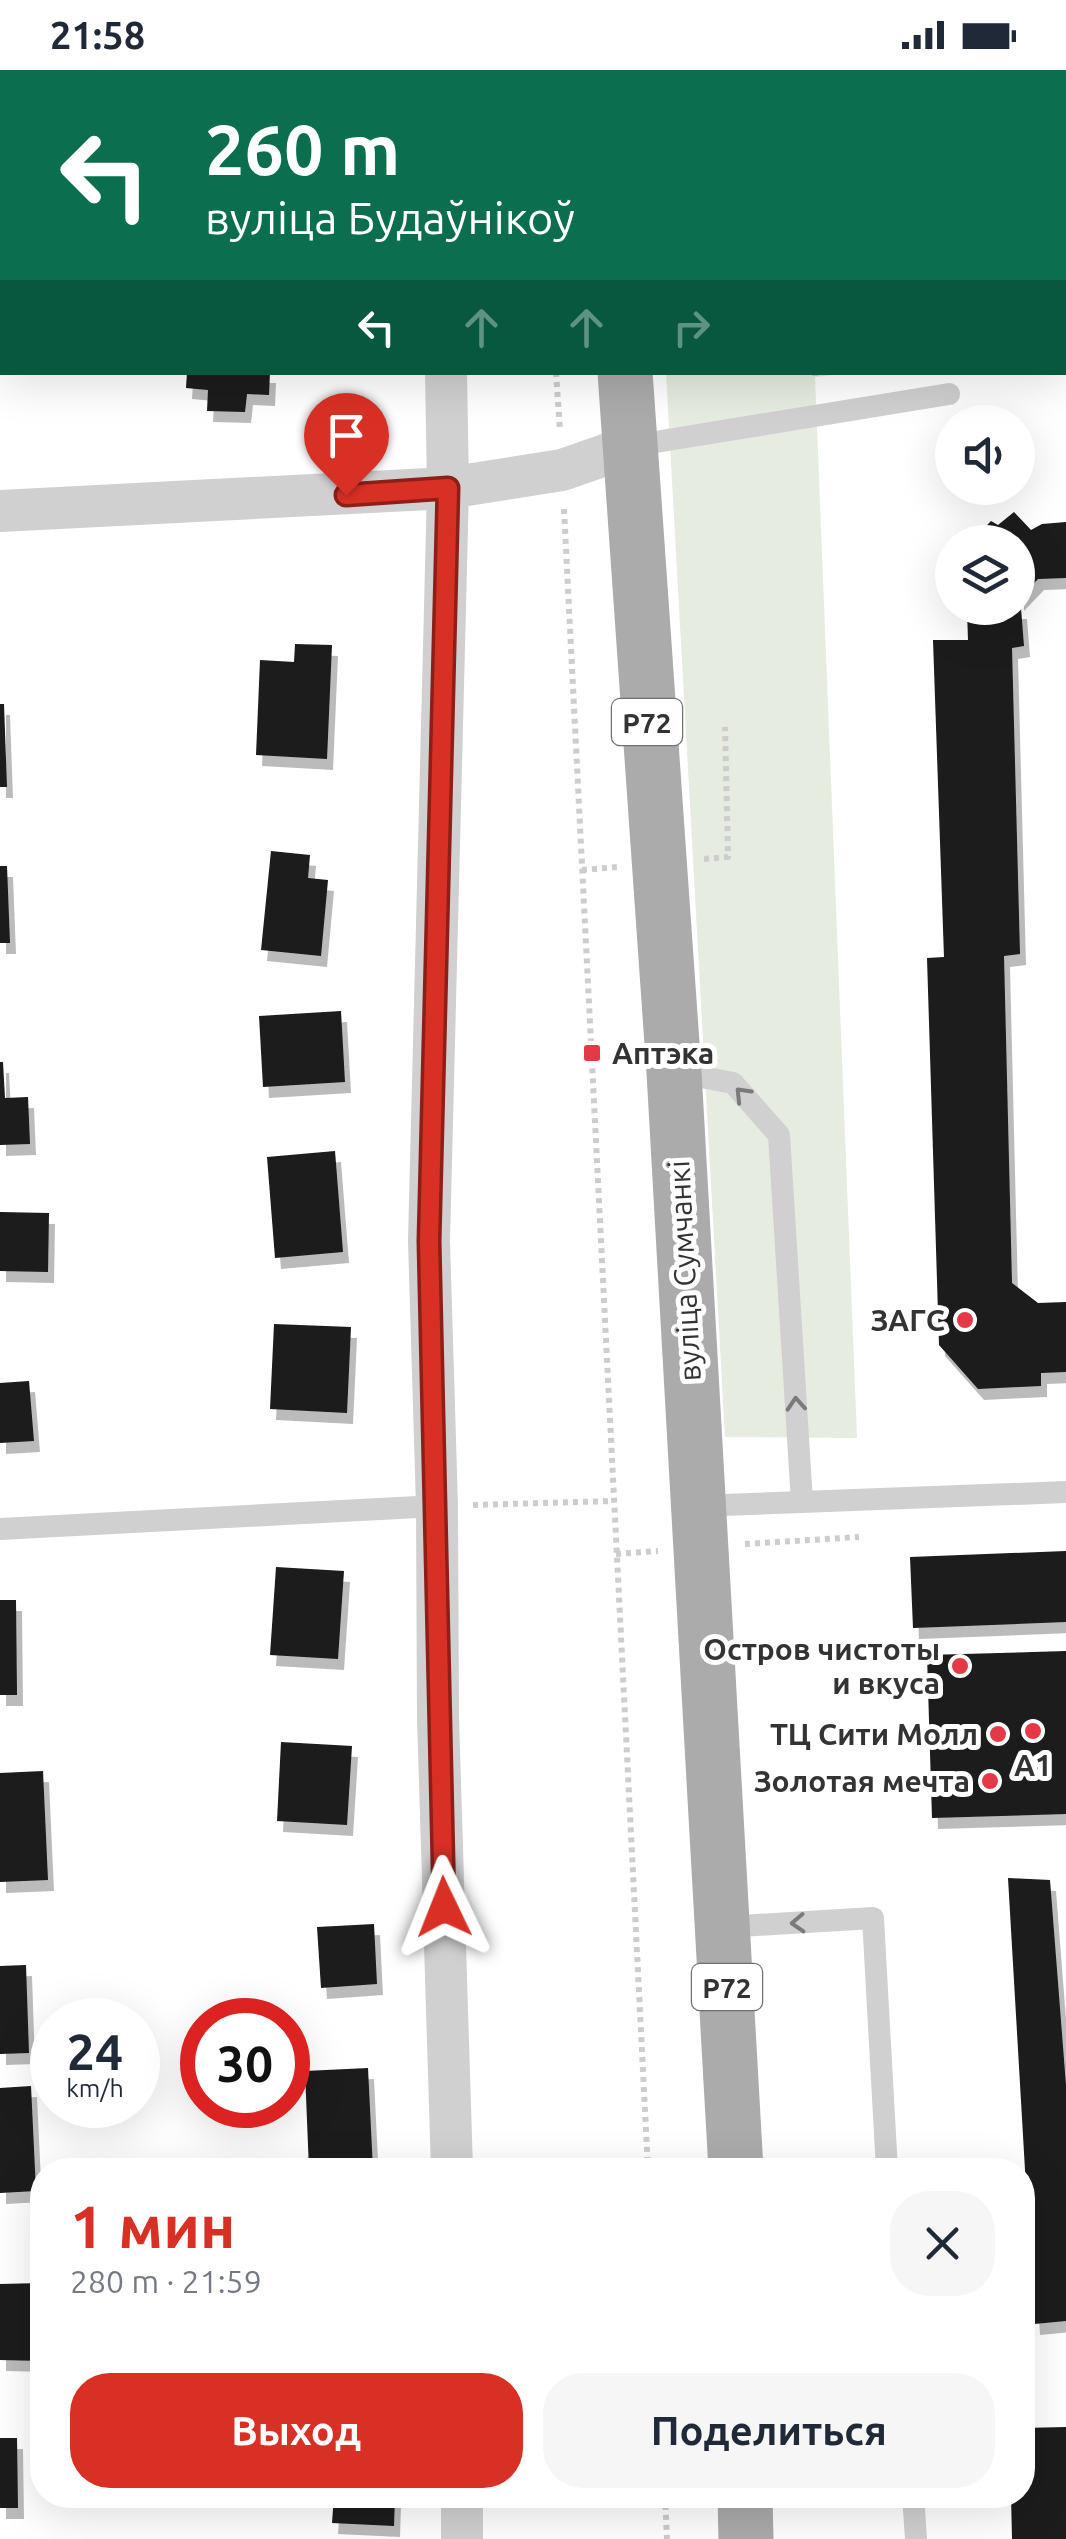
<!DOCTYPE html>
<html lang="ru">
<meta charset="utf-8">
<style>
:root{--surface:#fff;--page:#f6f6f7;--text:#1f2937;--muted:#747a83;--accent:#d93025}
body{margin:0;font-family:Ubuntu,sans-serif;background:var(--page);color:var(--text);height:100vh;display:flex;flex-direction:column;font-size:38px;white-space:nowrap}
*{box-sizing:border-box;margin:0}
p{font-size:32px;color:var(--muted)}
.icon{flex:none;width:55px;height:55px;fill:none;stroke:currentColor;stroke-width:2;stroke-linecap:round;stroke-linejoin:round}
.map{position:relative;flex:1;overflow:hidden}
.drawer{position:absolute;left:30px;top:2088px;width:1005px;height:350px;display:flex;flex-direction:column;background:var(--surface);border-radius:40px;box-shadow:0 10px 40px #0002}
.drawer>*{flex:none}
.top-card{position:absolute;left:0px;top:0px;width:1068px;height:305px;box-shadow:0 10px 40px #0002;background:#0b6e4f;color:#fff;overflow:hidden}
.buttons{position:absolute;left:935px;top:335px;display:grid;gap:20px}
.buttons a{display:grid;place-items:center;width:100px;height:100px;border-radius:50%;background:var(--surface);box-shadow:0 10px 40px #0002;font-size:50px}
.speed{position:absolute;left:30px;top:1928px;display:flex;gap:20px;font-size:50px;font-weight:700;text-align:center}
.speed>*{display:grid;place-content:center;width:130px;height:130px;border-radius:50%;background:var(--surface);box-shadow:0 10px 40px #0002;line-height:1}
.speed small{font-size:25px;font-weight:400}
.speed .limit{border:15px solid #d22;background:#fff;color:#111}
.pin{position:absolute;display:grid;place-items:center;width:85px;height:85px;color:#fff;margin:-102px -42px;border-radius:50% 50% 50% 0;rotate:-45deg;box-shadow:0 0 10px #0007}
.pin .icon{rotate:45deg}
.me{position:absolute;width:110px;margin:-55px;rotate:358deg;stroke-linejoin:round;filter:drop-shadow(0 0 8px #0008)}
.turn{display:flex;align-items:center;gap:35px;height:210px;padding:0 40px;font-size:45px}
.turn .icon{width:130px;height:130px;stroke-width:2.5}
.turn b{display:block;font-size:70px;line-height:85px}
.lanes{display:flex;align-items:center;height:95px;padding:0 40px;background:#0003;justify-content:center;gap:50px;direction:ltr}
.lanes .off{opacity:.35}
.round{display:grid;place-items:center;flex:none;width:105px;height:105px;border-radius:40px;background:var(--page)}
.overview{display:flex;align-items:center;justify-content:space-between;height:170px;padding:0 40px}
h1{font-size:60px;font-weight:600;line-height:75px;color:var(--accent)}
.button{display:flex;gap:20px;margin-top:auto;padding:20px 40px}
.button a{flex:1;height:115px;border-radius:40px;background:var(--accent);color:#fff;font-size:40px;font-weight:600;line-height:115px;text-align:center}
.button a+a{background:var(--page);color:var(--text)}
.status{display:flex;justify-content:space-between;align-items:center;height:70px;padding:0 50px;background:var(--surface);direction:ltr}
.status svg{height:28px;fill:currentColor}
.map>svg:first-child{display:block}
</style>
<div class="status"><b>21:58</b><svg viewBox="0 0 49 12"><path d="M0 12V9h3v3zM5 12V6h3v6zM10 12V3h3v9zM15 12V0h3v12zM26 1h20v11H26zM47 4h2v5h-2z"/></svg></div>
<div class="map">
<svg width="1066" height="2469" viewBox="0 0 1066 2469">
<defs>
<filter id="shadow"><feDropShadow dx="6" dy="11" stdDeviation="0" flood-color="#0004"/></filter>
</defs>
<rect width="100%" height="100%" fill="#fff"/>
<!-- green -->
<path fill="#e6ecdf" d="M650,0H1066V277L1065,2Z
M666,303H849L815,307L857,1368L725,1367Z"/>
<!-- building -->
<path fill="#1a1a1a" filter="url(#shadow)" d="M187,302H270L269,325L247,324L245,342L207,341L208,320L186,318Z
M1014,442L1031,460L1042,454L1066,452V508L1038,509L1018,530V472H971L991,451L998,455Z
M971,538H1021L1024,576L1012,578L1020,884L1004,886L1012,1213L1038,1233L1066,1232V1302L1041,1303V1316L978,1319L939,1275L927,888L944,887L933,570H968L967,541Z
M295,574L332,575L327,689L256,685L260,590L294,592Z
M0,634H4L7,717H0Z
M271,781L310,785L308,808L328,810L321,886L261,880Z
M0,796H7L10,873H0Z
M341,941L345,1012L263,1017L259,946Z
M0,992H3L5,1028L28,1027L30,1074L0,1075Z
M335,1081L343,1182L275,1188L267,1087Z
M0,1142L49,1143L48,1202L0,1201Z
M274,1254L351,1257L347,1343L270,1339Z
M29,1311L34,1371L0,1373V1313Z
M1066,1481V1552L913,1558L910,1487Z
M276,1497L344,1501L338,1589L270,1585Z
M0,1530H16L17,1625H0Z
M1066,1581V1744L932,1748L927,1585Z
M281,1672L352,1676L347,1755L277,1751Z
M43,1701L48,1810L0,1812V1703Z
M1008,1808L1050,1810L1066,2015V2251L1034,2254Z
M374,1854L377,1914L321,1918L317,1857Z
M26,1895L29,1983L0,1984V1896Z
M368,1998L373,2100H309L305,2001Z
M31,2016L36,2121L0,2123V2018Z
M42,2213V2291L0,2290V2214Z
M1066,2357V2469H1012L1011,2425H1022V2358Z
M0,2368H17L18,2438H0Z
M334,2425H395L394,2456L332,2453Z"/>
<g fill="none" stroke-linecap="round" stroke-linejoin="round">
<!-- path -->
<path stroke="#cdcdcd" stroke-width="6" stroke-dasharray="5 5" stroke-linecap="butt" d="M540,0V2
M803,0V2
M556,302L560,361
M815,302V306
M564,439L648,2100
M704,789L728,787L725,657
M582,800L617,797
M473,1435L613,1431
M745,1474L859,1467
M616,1484L658,1481
M665,2425L667,2469"/>
<!-- service -->
<path stroke="#d0d0d0" stroke-width="22" d="M631,376L949,324
M675,1002L733,1013L779,1065L802,1432
M697,1436L1066,1422
M0,1459L437,1436
M724,1857L873,1848L887,2100
M913,2425L916,2469"/>
<!-- minor -->
<path stroke="#d0d0d0" stroke-width="42" d="M442,0V2
M446,302L448,418L429,1171L437,1436L438,1649L452,2100
M0,441L448,418L562,400L628,377
M462,2425V2469"/>
<!-- primary -->
<path stroke="#ababab" stroke-width="55" d="M611,0V2
M625,302L674,1002L736,2100
M745,2425L746,2469"/>
</g>
<!-- one-way arrows -->
<defs><path id="oneway-chevron" d="M-2-3.5L2.5 0L-2 3.5" fill="none" stroke-width="1.6" stroke-linecap="round" stroke-linejoin="round" transform="scale(2.5)"/></defs>
<g stroke="#7a7a7a">
<use href="#oneway-chevron" transform="translate(742 1024) rotate(-134)"/>
<use href="#oneway-chevron" transform="translate(796 1334) rotate(-94)"/>
<use href="#oneway-chevron" transform="translate(798 1853) rotate(177)"/>
</g>
<g fill="none" stroke-linecap="round" stroke-linejoin="round">
<defs>
<path id="route" d="M346,425L448,418L429,1171L444,1837"/>
</defs>
<!-- route casing -->
<use href="#route" stroke="#8d1f18" stroke-width="25"/>
<!-- route -->
<use href="#route" stroke="#d93025" stroke-width="18"/>
</g>
<!-- markers -->
<g fill="#e63946" stroke="#fff" stroke-width="4">
<rect x="582" y="973" width="20" height="20" rx="5"/>
<circle cx="965" cy="1250" r="10"/>
<circle cx="960" cy="1596" r="10"/>
<circle cx="1033" cy="1661" r="10"/>
<circle cx="998" cy="1664" r="10"/>
<circle cx="990" cy="1711" r="10"/>
</g>
<g text-anchor="middle" dominant-baseline="central" stroke-width="10" stroke-linejoin="round" paint-order="stroke">
<!-- shield labels -->
<g fill="#fff" stroke="#707070" stroke-width="2.5">
<rect x="612" y="629" width="70" height="46" rx="8"/>
<rect x="692" y="1894" width="70" height="46" rx="8"/>
</g>
<g font-size="28" font-weight="bold" fill="#333">
<text x="647" y="652">Р72</text>
<text x="727" y="1917">Р72</text>
</g>
<!-- poi labels -->
<g font-size="30" font-weight="bold" fill="#333" stroke="#fff" text-anchor="end">
<text x="612" y="983" text-anchor="start">Аптэка</text>
<text x="945" y="1250">ЗАГС</text>
<text x="940" y="1579">Остров чистоты<tspan x="940" dy="34">и вкуса</tspan></text>
<text x="978" y="1664">ТЦ Сити Молл</text>
<text x="1033" y="1695" text-anchor="middle">A1</text>
<text x="970" y="1711">Золотая мечта</text>
</g>
<!-- street labels -->
<g font-size="30" fill="#333" stroke="#fff">
<text transform="translate(684 1201) rotate(-93)">вуліца Сумчанкі</text>
</g>
</g>
</svg>
<div class="buttons">
<a><svg class="icon" aria-label="sound" viewBox="0 0 24 24"><path d="M4 9h4l5-4v14l-5-4H4zM17 9q2 3 0 6"/></svg></a>
<a><svg class="icon" aria-label="layers" viewBox="0 0 24 24"><path d="M12 4l9 5-9 5-9-5zM3 14l9 5 9-5"/></svg></a>
</div>
<div class="speed"><div>24<small>km/h</small></div><div class="limit">30</div></div>
<div class="pin" style="left:346px;top:425px;background:#d93025"><svg class="icon" aria-label="arrive" viewBox="0 0 24 24"><path d="M6 21V4h12l-3 4 3 4H6"/></svg></div>
<svg class="me" style="left:444px;top:1837px" viewBox="-20 -20 40 40"><path d="M0-17L14 15 0 8-14 15z" fill="#d93025" stroke="#fff" stroke-width="4"/></svg>
<div class="top-card">
<div class="turn"><svg class="icon" aria-label="left" viewBox="0 0 24 24"><path d="M17 20v-9H6M10 6l-5 5 5 5"/></svg><div><b>260 m</b>вуліца Будаўнікоў</div></div>
<div class="lanes"><svg class="icon" aria-label="left" viewBox="0 0 24 24"><path d="M17 20v-9H6M10 6l-5 5 5 5"/></svg><svg class="icon off" aria-label="ahead" viewBox="0 0 24 24"><path d="M12 20V5M6 11l6-6 6 6"/></svg><svg class="icon off" aria-label="ahead" viewBox="0 0 24 24"><path d="M12 20V5M6 11l6-6 6 6"/></svg><svg class="icon off" aria-label="right" viewBox="0 0 24 24"><path d="M7 20v-9h11M14 6l5 5-5 5"/></svg></div>
</div>
<section class="drawer">
<div class="overview"><div><h1>1 мин</h1><p>280 m · 21:59</p></div><a class="round"><svg class="icon" aria-label="close" viewBox="0 0 24 24"><path d="M6 6l12 12M18 6L6 18"/></svg></a></div>
<div class="button"><a>Выход</a><a>Поделиться</a></div>
</section>
</div>
